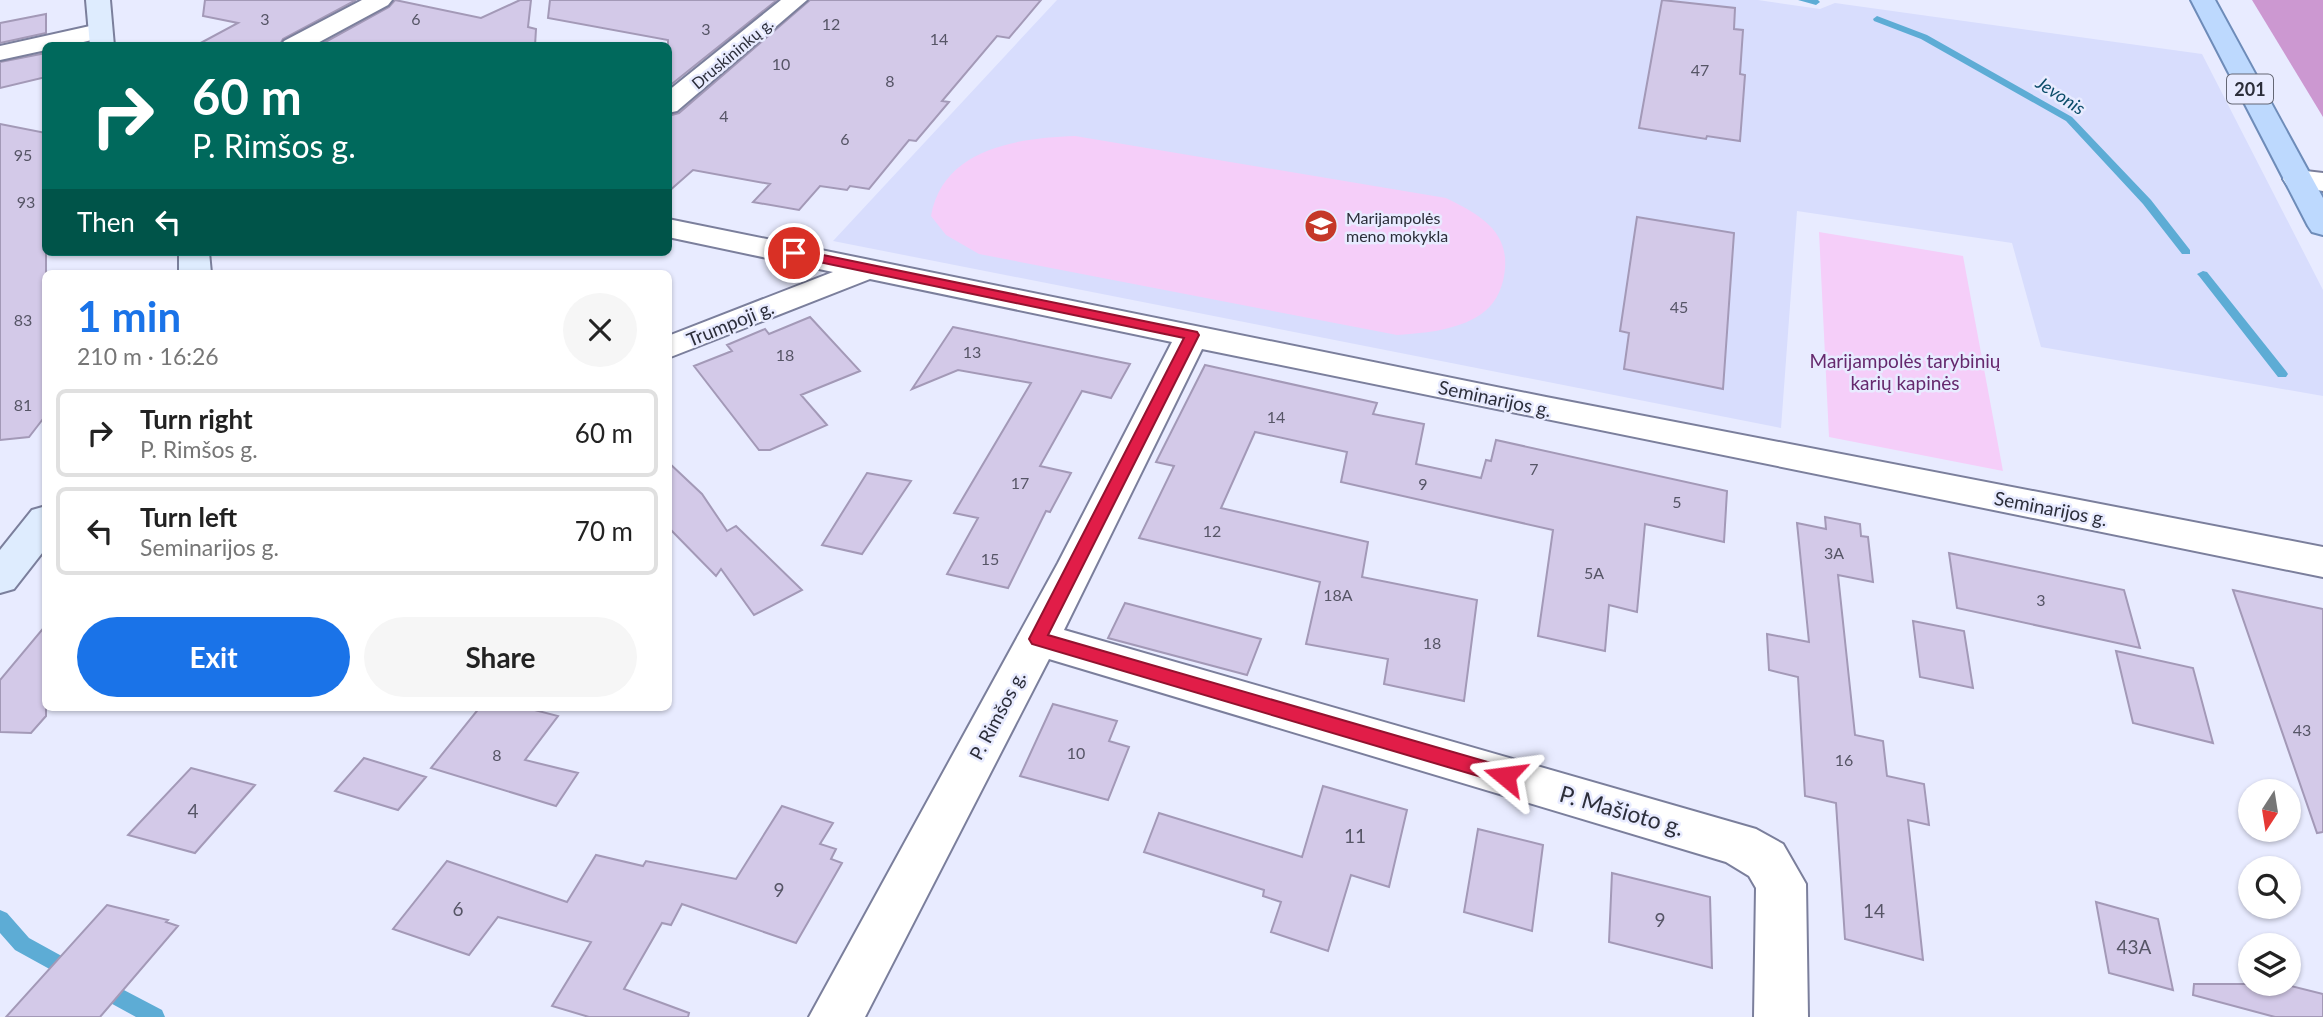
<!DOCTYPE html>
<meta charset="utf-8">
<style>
:root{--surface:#fff;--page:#f6f6f6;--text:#222;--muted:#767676;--line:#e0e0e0;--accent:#1a73e8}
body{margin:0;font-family:Lato,sans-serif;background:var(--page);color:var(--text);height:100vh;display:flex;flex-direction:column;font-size:26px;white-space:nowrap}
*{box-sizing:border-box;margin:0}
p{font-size:23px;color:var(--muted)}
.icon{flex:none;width:38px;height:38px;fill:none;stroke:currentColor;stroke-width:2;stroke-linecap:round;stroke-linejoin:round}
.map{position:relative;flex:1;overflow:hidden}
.drawer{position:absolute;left:42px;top:270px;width:630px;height:441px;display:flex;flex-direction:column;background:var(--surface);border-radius:10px;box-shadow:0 2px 5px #0004}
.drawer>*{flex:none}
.top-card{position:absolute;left:42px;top:42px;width:630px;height:214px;border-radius:10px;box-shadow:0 2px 5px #0004;background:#00695c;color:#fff;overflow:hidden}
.needle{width:46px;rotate:192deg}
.controls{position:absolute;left:2238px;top:779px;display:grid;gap:14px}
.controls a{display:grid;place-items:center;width:63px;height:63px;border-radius:50%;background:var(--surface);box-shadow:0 2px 5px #0004;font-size:35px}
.pin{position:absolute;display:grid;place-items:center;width:60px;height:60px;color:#fff;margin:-30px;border:4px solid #fff;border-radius:50%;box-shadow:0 2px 7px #0007}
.me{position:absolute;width:77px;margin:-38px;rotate:286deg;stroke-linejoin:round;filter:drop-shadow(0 0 5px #0008)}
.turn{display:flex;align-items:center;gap:24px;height:147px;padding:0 35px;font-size:32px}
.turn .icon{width:91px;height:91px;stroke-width:2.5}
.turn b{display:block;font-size:49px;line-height:60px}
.then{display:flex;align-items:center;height:66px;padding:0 35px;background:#0003;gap:14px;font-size:26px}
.round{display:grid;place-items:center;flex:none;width:74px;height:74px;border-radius:37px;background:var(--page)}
.headline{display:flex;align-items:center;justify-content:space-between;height:119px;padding:0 35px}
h1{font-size:42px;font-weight:700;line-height:52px;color:var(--accent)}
.button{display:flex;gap:14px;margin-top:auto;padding:14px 35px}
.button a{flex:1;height:80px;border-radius:42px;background:var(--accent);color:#fff;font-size:28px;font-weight:700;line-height:80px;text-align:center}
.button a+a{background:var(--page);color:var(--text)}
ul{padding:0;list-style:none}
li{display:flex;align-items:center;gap:21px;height:88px;margin:0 14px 10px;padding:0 21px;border:4px solid var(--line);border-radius:10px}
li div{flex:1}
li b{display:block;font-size:26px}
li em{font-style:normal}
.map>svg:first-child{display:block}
</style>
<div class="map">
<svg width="2323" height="1017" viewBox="0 0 2323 1017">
<rect width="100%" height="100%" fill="#e8ebff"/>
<!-- built -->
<path fill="#d8ddfd" d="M1057,0H1758L1820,9L1835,3L2202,54L2323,290V396L2041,347L2012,243L1797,211L1781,428L833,241Z"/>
<!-- green -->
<path fill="#f5cef9" d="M1075,136L1446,198C1483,216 1514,234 1503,281C1499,297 1490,310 1475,318C1451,331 1424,333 1397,335L979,254L946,235L931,216C943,148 1018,138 1075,136Z
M1819,232L1963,256L2003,471L1829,437Z"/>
<!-- forest -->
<path fill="#cc98d1" d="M2252,0H2323V117Z"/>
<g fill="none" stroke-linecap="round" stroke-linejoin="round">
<!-- stream -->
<path fill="#5dacd5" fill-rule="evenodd" d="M1798,0H1818L1820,2L1816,5Z
M1877,16L1927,35L2072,117L2151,200L2190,250V254H2182L2143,204L2066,121L1921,39L1874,21L1873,19Z
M2203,271L2207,272L2286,371L2288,374L2286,377H2278L2199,276L2197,274Z
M0,910L7,913L29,938L78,965L81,971L78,977L71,980L64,977L15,950L0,933Z
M101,978L162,1010L165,1017H136L94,994L91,987L94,980Z"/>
</g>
<!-- building -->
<path fill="#d3c9e8" stroke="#a399b7" stroke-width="2" d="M205,0H356L283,39L279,46H195L238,23L203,16Z
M395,0L481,18L520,0H531L528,27L536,29L535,46H318L389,7Z
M550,0H777L668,87V40L548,18Z
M810,0H1041L1009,38L997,36L942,101L949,102L916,141L909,140L869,189L850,186L847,190L820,186L799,210L753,202L770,184L693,170L668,192V116L679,113Z
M1662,0L1735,8L1734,29L1743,30L1740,74L1745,75L1740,141L1707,136L1706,139L1639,128Z
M46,14V33L0,43V23Z
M46,53V77L0,88V62Z
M0,124L46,133V415L29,437L0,440Z
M1637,217L1734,233L1723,389L1624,369L1629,333L1620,331Z
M810,317L860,371L801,395L827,425L770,450H759L694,366L732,351L727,345L765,329L769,334Z
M953,327L1130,364L1111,398L1082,391L1040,466L1071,473L1050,512L1046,511L1008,588L947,574L978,518L954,513L1031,383L958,370L912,389Z
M1205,365L1377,403L1373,414L1424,424L1416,464L1481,478L1486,460L1491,461L1496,440L1727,491L1724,542L1645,524L1637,612L1609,605L1605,651L1538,636L1553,530L1341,482L1347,452L1255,432L1221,508L1368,542L1362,577L1477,600L1464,701L1384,684L1388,659L1306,644L1320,582L1139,538L1174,466L1156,462Z
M668,462L702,494L727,531L736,526L802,590L754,615L721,569L716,576L668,527Z
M867,473L911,481L862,554L822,545Z
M1825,517L1860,524L1861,536L1868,537L1873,582L1838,575L1855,735L1883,741L1887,776L1924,784L1929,825L1908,820L1923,960L1845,939L1836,803L1805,796L1798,677L1769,670L1767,634L1809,642L1797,523L1826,529Z
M1949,553L2124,590L2140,648L1957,608Z
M2233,590L2323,609V832L2317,833Z
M1125,603L1261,639L1247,675L1108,638Z
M1913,621L1964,631L1973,688L1920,677Z
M46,625V716L31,733L0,732V680Z
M2116,651L2193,668L2213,743L2133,723Z
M1053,704L1117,721L1109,741L1129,747L1108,800L1020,776Z
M480,707H523L558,716L525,760L578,773L556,806L431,768Z
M364,758L426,777L398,810L335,791Z
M191,768L255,785L195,853L128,835Z
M1323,786L1407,810L1389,887L1351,875L1328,951L1271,932L1281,902L1263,896L1264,890L1144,852L1159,813L1302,857Z
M782,806L833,823L820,844L836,849L831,859L842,863L796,943L682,904L671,925L662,923L624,989L689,1013L688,1017H589L552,1006L591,942L498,917L469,955L393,929L447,861L567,902L596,855L643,866L646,861L736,879Z
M1478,829L1543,845L1532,931L1464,912Z
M1612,873L1710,897L1712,968L1609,942Z
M2096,902L2158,919L2173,990L2109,973Z
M107,905L168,920L166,922L178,926L100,1017H6Z
M2194,984H2283L2323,994V1017H2275L2193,995Z"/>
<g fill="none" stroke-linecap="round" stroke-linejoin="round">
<defs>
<path id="street" d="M362,0H392L388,5L312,46H281L284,41Z
M781,0H807L677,111L668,113V91Z
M99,24L108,26L111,31L108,36L67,46H46V50L0,60V46Z
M2297,170L2323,173V191L2287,185L2283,179L2287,173Z
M668,219L1546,397L2323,547V577L1202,349L1064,630L1756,829L1783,844L1806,884L1808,1017H1754L1756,888L1749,876L1726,862L1049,659L865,1017H809L1058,563L1172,342L870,279L668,358V336L833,272L668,237Z"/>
<path id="secondary" d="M86,0H110L114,46H90Z
M179,252H209L211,273H179Z
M46,506V548L14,589L0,593V550L32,510Z"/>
<path id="primary" d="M2191,0H2215L2323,198V235L2312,232L2308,226Z"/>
</defs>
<!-- street casing -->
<use href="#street" stroke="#7b7f9c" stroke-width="4"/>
<!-- secondary casing -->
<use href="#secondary" stroke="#7b7f9c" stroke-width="4"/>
<!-- primary casing -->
<use href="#primary" stroke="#6e8cb9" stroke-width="4"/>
<!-- street -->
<use href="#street" fill="#fff" fill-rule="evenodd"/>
<!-- secondary -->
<use href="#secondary" fill="#deecfe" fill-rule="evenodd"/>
<!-- primary -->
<use href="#primary" fill="#bdd9fe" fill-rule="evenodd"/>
</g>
<!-- route -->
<path fill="#e11d48" stroke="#92132f" stroke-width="2" d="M794,249L1197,332L1199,335L1048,635L1505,767L1512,770L1515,776L1512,781L1505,784L1032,644L1029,639L1184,338L790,256V251Z"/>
<!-- icons -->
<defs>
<symbol id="school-disc" viewBox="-11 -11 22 22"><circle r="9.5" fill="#c53828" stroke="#e8ebff"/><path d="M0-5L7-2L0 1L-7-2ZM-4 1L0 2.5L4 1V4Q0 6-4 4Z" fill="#fff"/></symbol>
</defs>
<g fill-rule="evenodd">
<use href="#school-disc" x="1302" y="207" width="38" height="38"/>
</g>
<g text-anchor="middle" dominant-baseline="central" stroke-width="5" stroke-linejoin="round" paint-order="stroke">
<!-- number labels -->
<g font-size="16" fill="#565566">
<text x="265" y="18">3</text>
<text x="416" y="18">6</text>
<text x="831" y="23">12</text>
<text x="706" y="28">3</text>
<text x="939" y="38">14</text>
<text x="781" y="63">10</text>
<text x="1700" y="69">47</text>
<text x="890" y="80">8</text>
<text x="724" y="115">4</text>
<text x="845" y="138">6</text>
<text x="23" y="154">95</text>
<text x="26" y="201">93</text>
<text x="1679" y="306">45</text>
<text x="23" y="319">83</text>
<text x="972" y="351">13</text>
<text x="785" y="354">18</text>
<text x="23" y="404">81</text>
<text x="1276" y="416">14</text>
<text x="1534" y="468">7</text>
<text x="1020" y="482">17</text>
<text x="1423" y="483">9</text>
<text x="1677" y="501">5</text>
<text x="1212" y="530">12</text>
<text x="1834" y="552">3A</text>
<text x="990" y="558">15</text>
<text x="1594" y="572">5A</text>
<text x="1338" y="594">18A</text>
<text x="2041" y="599">3</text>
<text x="1432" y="642">18</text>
<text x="2302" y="729">43</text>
<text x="1076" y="752">10</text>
<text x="497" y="754">8</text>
<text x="1844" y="759">16</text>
</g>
<!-- far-street labels -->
<g font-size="16" fill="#2c2e3a" stroke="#e8ebff">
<text transform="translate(732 53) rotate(-40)">Druskininkų g.</text>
</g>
<!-- far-poi labels -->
<g font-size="16" fill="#2c2e3a" stroke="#e8ebff" text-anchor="start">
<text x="1346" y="217">Marijampolės<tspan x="1346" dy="18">meno mokykla</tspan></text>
</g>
<!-- shield labels -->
<rect fill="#e8ebff" stroke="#646775" stroke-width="2" x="2227" y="74.5" width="46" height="29" rx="5"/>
<g font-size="18" font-weight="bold" fill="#2c2e3a">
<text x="2250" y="89">201</text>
</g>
<!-- far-water labels -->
<g font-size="18" font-style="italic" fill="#0b4c69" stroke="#e8ebff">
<text transform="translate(2061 95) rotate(33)">Jevonis</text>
</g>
<!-- street labels -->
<g font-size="19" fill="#2c2e3a" stroke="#e8ebff">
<text transform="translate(730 323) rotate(-22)">Trumpoji g.</text>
<text transform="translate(1495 398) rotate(12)">Seminarijos g.</text>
<text transform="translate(2051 508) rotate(11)">Seminarijos g.</text>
<text transform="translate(997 715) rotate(-62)">P. Rimšos g.</text>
</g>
<!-- park labels -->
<g font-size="19" fill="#66296e" stroke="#e8ebff">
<text x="1905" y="360">Marijampolės tarybinių<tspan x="1905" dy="22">karių kapinės</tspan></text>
</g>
<!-- near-number labels -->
<g font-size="19" fill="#565566">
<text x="193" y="810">4</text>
<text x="1355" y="835">11</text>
<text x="779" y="889">9</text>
<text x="458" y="908">6</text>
<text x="1874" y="910">14</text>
<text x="1660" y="919">9</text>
<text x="2134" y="946">43A</text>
</g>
<!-- near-street labels -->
<g font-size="23" fill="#2c2e3a" stroke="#e8ebff">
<text transform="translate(1622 810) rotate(16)">P. Mašioto g.</text>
</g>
</g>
</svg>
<div class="controls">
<a><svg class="needle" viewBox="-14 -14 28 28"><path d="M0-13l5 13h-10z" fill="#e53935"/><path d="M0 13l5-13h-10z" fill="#767676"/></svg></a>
<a><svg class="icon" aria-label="search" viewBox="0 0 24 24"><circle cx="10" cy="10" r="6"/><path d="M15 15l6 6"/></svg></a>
<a><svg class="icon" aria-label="layers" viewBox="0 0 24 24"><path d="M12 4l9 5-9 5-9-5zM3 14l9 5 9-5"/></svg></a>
</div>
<div class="pin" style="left:794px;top:253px;background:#d93025"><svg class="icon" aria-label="arrive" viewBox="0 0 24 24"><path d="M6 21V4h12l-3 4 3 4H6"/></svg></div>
<svg class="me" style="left:1505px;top:776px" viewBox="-20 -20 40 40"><path d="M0-17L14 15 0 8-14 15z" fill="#e11d48" stroke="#fff" stroke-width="4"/></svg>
<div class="top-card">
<div class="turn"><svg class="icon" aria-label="right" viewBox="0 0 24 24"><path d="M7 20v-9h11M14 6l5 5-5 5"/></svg><div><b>60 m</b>P. Rimšos g.</div></div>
<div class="then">Then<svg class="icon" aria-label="left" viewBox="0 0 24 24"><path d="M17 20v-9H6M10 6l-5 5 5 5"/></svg></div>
</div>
<section class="drawer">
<div class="headline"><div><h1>1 min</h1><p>210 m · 16:26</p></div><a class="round"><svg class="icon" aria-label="close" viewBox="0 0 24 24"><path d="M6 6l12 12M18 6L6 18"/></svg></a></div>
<ul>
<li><svg class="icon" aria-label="right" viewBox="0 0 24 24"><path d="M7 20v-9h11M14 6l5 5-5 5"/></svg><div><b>Turn right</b><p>P. Rimšos g.</p></div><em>60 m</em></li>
<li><svg class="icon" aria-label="left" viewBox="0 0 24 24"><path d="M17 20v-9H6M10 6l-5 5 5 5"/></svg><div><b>Turn left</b><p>Seminarijos g.</p></div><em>70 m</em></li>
</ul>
<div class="button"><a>Exit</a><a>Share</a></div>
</section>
</div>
